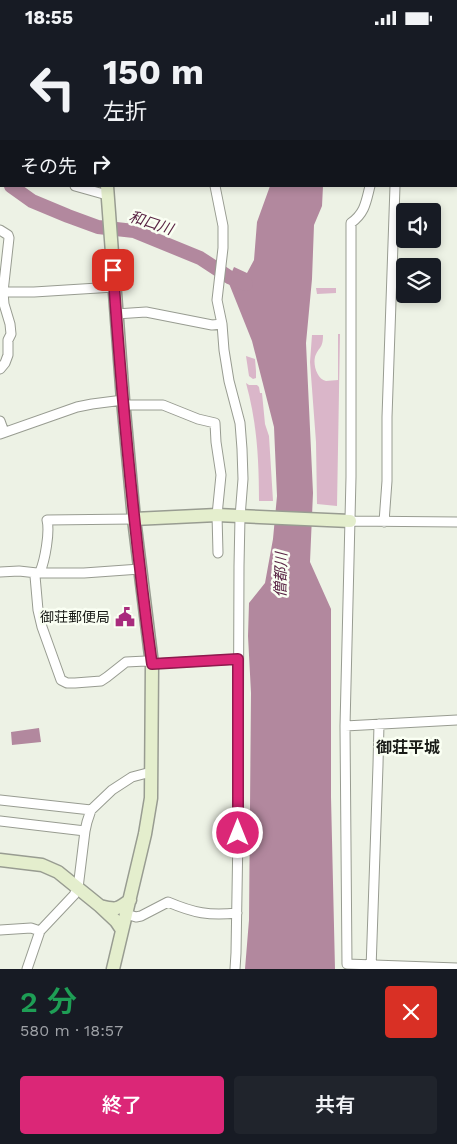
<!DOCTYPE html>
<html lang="ja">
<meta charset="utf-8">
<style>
:root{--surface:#171b24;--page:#20242c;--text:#f1f3f6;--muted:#9ea1a6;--accent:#db2777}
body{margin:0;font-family:"Work Sans","Noto Sans JP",sans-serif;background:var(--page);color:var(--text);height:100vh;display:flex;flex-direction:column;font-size:19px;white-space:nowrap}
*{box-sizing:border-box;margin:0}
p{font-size:16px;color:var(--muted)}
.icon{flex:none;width:28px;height:28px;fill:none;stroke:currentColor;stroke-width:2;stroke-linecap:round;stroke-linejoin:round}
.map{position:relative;height:934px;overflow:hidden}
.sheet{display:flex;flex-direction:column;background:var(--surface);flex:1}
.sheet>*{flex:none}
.hud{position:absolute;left:0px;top:0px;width:458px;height:152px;box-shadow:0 2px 8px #0003;background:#171b24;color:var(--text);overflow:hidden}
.controls{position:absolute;left:396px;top:168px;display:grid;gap:10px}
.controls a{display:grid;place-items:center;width:45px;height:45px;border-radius:5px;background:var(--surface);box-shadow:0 2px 8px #0003;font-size:25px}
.pin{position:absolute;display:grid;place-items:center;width:42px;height:42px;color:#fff;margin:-21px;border-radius:10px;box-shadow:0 2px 8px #0006}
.me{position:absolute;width:55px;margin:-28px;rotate:0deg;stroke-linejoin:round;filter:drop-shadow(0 0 4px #0008)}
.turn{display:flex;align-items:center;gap:18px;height:105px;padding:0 20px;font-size:22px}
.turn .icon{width:65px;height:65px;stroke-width:2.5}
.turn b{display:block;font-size:35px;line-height:42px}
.then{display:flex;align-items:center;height:48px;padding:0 20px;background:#0003;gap:10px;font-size:19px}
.round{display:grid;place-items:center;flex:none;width:52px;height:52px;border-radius:5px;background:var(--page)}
.overview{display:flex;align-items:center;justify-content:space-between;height:85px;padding:0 20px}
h1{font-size:30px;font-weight:600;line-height:38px;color:#1e9e55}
.primary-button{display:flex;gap:10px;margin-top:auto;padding:10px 20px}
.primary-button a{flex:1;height:58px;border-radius:5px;background:var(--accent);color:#fff;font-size:20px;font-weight:600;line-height:58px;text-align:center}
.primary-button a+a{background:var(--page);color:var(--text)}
.status{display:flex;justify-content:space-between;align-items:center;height:35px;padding:0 25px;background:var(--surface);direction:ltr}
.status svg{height:14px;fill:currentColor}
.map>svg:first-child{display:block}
</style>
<div class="status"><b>18:55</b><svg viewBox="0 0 49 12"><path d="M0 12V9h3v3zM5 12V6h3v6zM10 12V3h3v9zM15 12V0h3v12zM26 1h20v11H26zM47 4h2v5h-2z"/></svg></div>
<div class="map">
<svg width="457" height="934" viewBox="0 0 457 934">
<rect width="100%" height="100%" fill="#edf2e5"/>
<!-- green -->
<path fill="#dab6c9" d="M316,253H336V258L317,259Z
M338,299H340L337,471L317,469L316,407L310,327L312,300H323C323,314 319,311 315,322C313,330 317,344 326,346C329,346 335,345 338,345Z
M246,321L255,324L256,336V343L253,344L249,341Z
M246,348L249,350H257L259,352L260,358H262L265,389L269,401L273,466H259C259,425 257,388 246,348Z"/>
<!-- water -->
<path fill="#b2889e" d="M270,151H323L322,171L314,190L312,244L306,308L313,458L310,527L331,574V762L335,934H245L249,885L251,658L248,601L249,568L265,548L273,504L277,461L274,392L252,306L228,246L234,232L247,238L254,225L257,187Z
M39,693L41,707L12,710L11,697Z"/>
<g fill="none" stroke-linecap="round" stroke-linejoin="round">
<!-- river -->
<path stroke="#b2889e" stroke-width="14" d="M0,143L1,144
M11,151L32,166L68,181L98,192L134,196L200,223L229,242L246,249"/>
<defs>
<path id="street" d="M136,0L140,1
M213,0V1
M403,1V0
M0,128H1
M75,151L107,160
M215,151L223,191V213L217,265L222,289L224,315L229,346L240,388L242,414L243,444L240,482L239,531L238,798L236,918L235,934
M370,151C366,167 365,178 351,188V442L345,691L347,929L457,933
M0,195L8,200L9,203L3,257L4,269L10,289L11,299L8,305V320L5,328L0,334
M3,257H34L114,252
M116,279L146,277L212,290L222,289
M123,370H163L198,384L215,388L216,407L221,440L217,480L218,518
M0,386L4,397
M0,399L77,372L92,369L123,365
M350,486L457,487
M384,487L387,446V382L395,151
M0,537L19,536L37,538H84L140,534
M40,537C45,525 50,497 47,485L134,484
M37,538L35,541L38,575L42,592L61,645L67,648H75L101,646L107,642L126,627L146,626L152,629L238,624
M345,691L457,685
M0,765L91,775
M0,786L85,796
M126,879L136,882L141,881L168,867C194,878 209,881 237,878
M0,895L31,893L40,896
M27,934L40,896L74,860L78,853L85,796L87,787L91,775L112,755L132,742L151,737
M371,934L378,730L379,689"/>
<path id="secondary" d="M96,0V1
M456,66H457
M0,74H1
M107,151L123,365L134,484L152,629L151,763L145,799L113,934
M134,484L217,480L350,486
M0,825L42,830L58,837L100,871
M122,895L116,886L100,871C116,875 117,875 130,865"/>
</defs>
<!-- street casing -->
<use href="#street" stroke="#989c91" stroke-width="11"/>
<!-- secondary casing -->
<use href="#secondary" stroke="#989c91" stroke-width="15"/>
<!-- street -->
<use href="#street" stroke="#fff" stroke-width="9"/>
<!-- secondary -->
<use href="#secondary" stroke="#e4eecd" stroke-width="12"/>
</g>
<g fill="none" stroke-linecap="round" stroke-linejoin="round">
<defs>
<path id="route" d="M113,235C122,367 134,498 152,629L238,624V798"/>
</defs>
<!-- route casing -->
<use href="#route" stroke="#8e194d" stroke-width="12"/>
<!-- route -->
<use href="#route" stroke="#db2777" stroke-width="9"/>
</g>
<!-- icons -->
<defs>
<symbol id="civic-bare" viewBox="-9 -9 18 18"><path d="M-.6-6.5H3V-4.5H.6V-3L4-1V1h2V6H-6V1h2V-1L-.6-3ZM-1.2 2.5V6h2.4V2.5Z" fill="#a92c7d" stroke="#fafff3" stroke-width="2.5" paint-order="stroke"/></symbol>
</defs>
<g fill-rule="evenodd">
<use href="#civic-bare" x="111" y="568" width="28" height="28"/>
</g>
<g text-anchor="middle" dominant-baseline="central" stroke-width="5" stroke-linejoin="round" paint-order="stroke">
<!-- poi labels -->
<g font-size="14" fill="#191b17" stroke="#fafff3" text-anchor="end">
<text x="110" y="582">御荘郵便局</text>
</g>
<!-- water labels -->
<g font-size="15" font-style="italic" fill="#592444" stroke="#fafff3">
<text transform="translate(151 188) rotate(18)">和口川</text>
<text transform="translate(281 540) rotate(-89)">僧都川</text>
</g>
<!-- quarter labels -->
<g font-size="16" font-weight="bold" fill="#191b17" stroke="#fafff3">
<text x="408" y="712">御荘平城</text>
</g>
</g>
</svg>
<div class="controls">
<a><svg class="icon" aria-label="sound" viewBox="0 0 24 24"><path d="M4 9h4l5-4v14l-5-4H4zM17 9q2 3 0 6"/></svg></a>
<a><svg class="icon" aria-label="layers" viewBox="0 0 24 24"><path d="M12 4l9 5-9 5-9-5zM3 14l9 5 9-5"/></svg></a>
</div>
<div class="pin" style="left:113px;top:235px;background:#d93025"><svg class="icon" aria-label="arrive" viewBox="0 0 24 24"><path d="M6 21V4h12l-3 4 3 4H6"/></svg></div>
<svg class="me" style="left:238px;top:798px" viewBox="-20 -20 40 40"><circle r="17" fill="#db2777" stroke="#fff" stroke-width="3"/><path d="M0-11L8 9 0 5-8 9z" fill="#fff"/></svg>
<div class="hud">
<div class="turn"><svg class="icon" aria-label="left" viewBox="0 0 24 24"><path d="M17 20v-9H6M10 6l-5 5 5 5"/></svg><div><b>150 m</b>左折</div></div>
<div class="then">その先<svg class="icon" aria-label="right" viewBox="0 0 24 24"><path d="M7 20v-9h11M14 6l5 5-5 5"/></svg></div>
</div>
</div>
<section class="sheet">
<div class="overview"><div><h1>2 分</h1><p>580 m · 18:57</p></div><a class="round" style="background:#d93025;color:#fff"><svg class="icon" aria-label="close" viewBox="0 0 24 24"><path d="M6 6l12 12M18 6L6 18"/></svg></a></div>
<div class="primary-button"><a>終了</a><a>共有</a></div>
</section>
